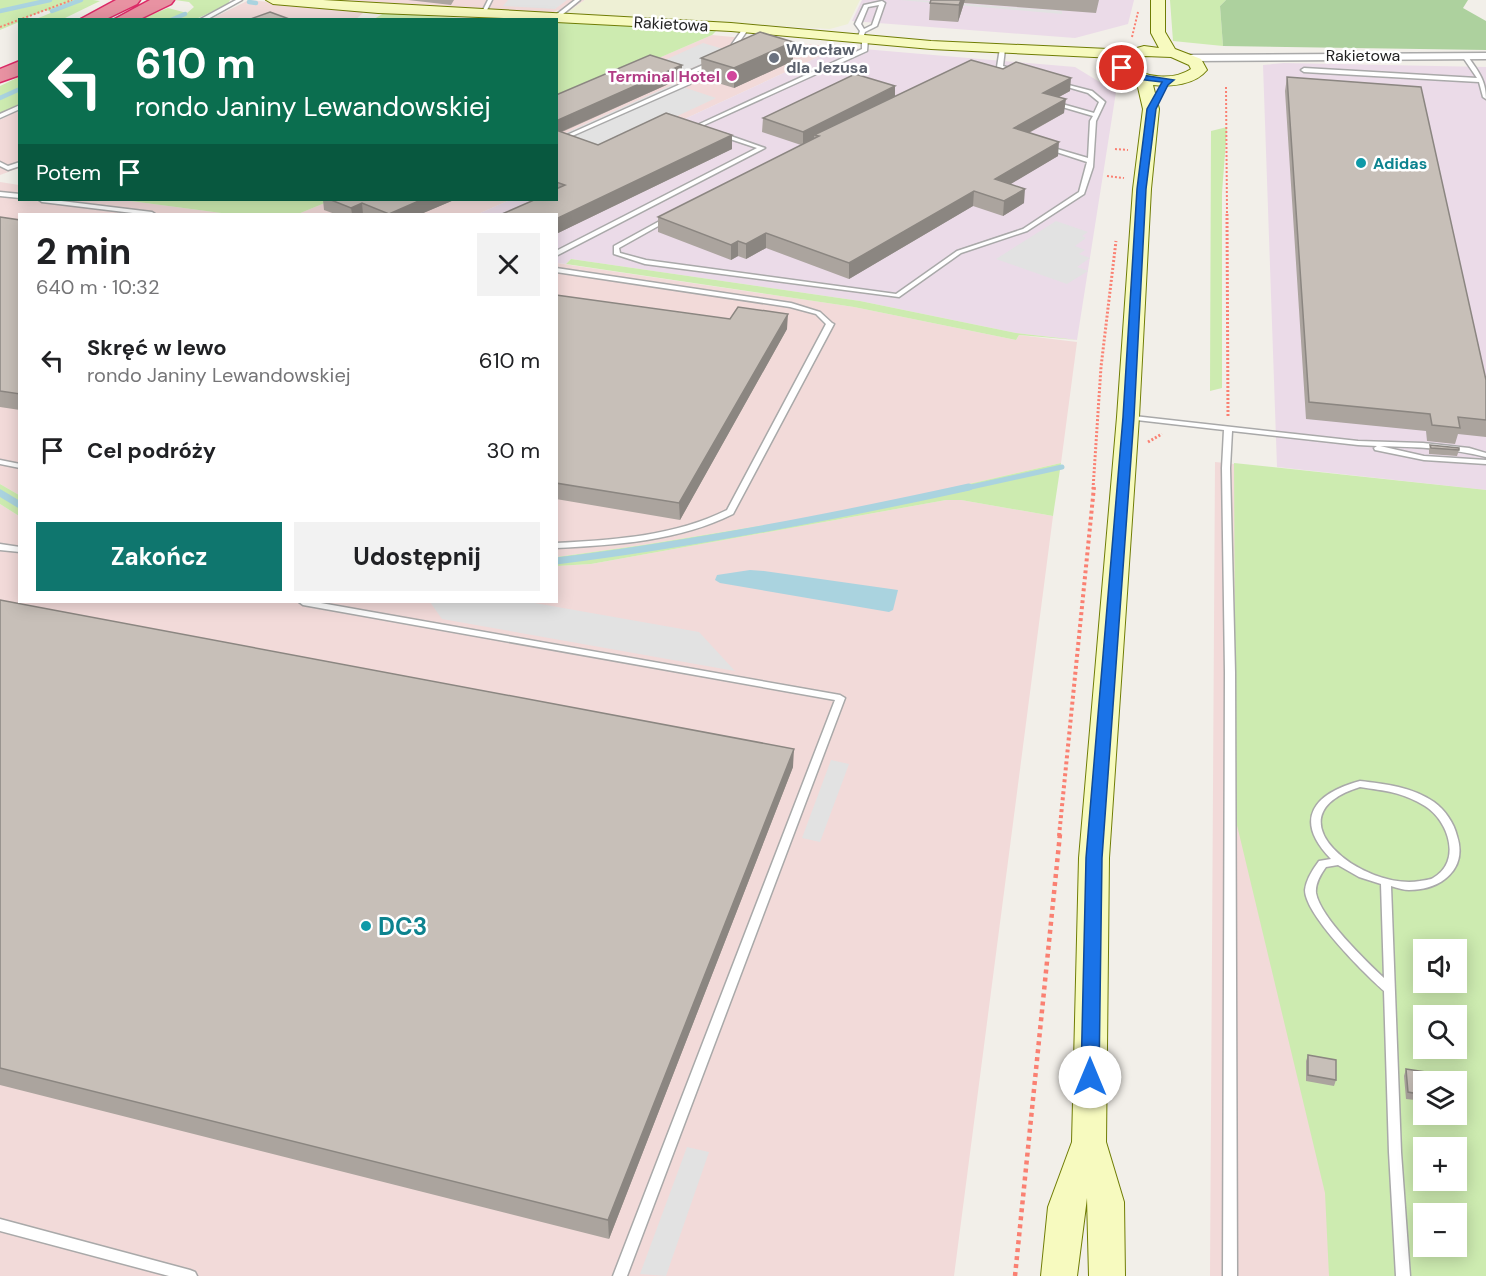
<!DOCTYPE html>
<html lang="pl">
<meta charset="utf-8">
<style>
:root{--surface:#fff;--page:#f2f2f2;--text:#202124;--muted:#757577;--accent:#0f766e}
body{margin:0;font-family:"DM Sans",sans-serif;background:var(--page);color:var(--text);height:100vh;display:flex;flex-direction:column;font-size:22px;white-space:nowrap}
*{box-sizing:border-box;margin:0}
p{font-size:20px;color:var(--muted)}
.icon{flex:none;width:33px;height:33px;fill:none;stroke:currentColor;stroke-width:2;stroke-linecap:round;stroke-linejoin:round}
.map{position:relative;flex:1;overflow:hidden}
.sheet{position:absolute;left:18px;top:213px;width:540px;height:390px;display:flex;flex-direction:column;background:var(--surface);border-radius:0px;box-shadow:0 3px 15px #0003}
.sheet>*{flex:none}
.banner{position:absolute;left:18px;top:18px;width:540px;height:183px;border-radius:0px;box-shadow:0 3px 15px #0003;background:#0b6e4f;color:#fff;overflow:hidden}
.buttons{position:absolute;left:1413px;top:939px;display:grid;gap:12px}
.buttons a{display:grid;place-items:center;width:54px;height:54px;border-radius:0px;background:var(--surface);box-shadow:0 3px 15px #0003;font-size:30px}
.pin{position:absolute;display:grid;place-items:center;width:51px;height:51px;color:#fff;margin:-26px;border:3px solid #fff;border-radius:50%;box-shadow:0 2px 6px #0007}
.me{position:absolute;width:66px;margin:-33px;rotate:0deg;stroke-linejoin:round;filter:drop-shadow(0 0 4px #0008)}
.turn{display:flex;align-items:center;gap:21px;height:126px;padding:0 18px;font-size:27px}
.turn .icon{width:78px;height:78px;stroke-width:2.5}
.turn b{display:block;font-size:42px;line-height:51px}
.then{display:flex;align-items:center;height:57px;padding:0 18px;background:#0003;gap:12px;font-size:22px}
.round{display:grid;place-items:center;flex:none;width:63px;height:63px;border-radius:0px;background:var(--page)}
.summary{display:flex;align-items:center;justify-content:space-between;height:102px;padding:0 18px}
h1{font-size:36px;font-weight:700;line-height:45px}
.cta{display:flex;gap:12px;margin-top:auto;padding:12px 18px}
.cta a{flex:1;height:69px;border-radius:0px;background:var(--accent);color:#fff;font-size:24px;font-weight:700;line-height:69px;text-align:center}
.cta a+a{background:var(--page);color:var(--text)}
ul{padding:0;list-style:none}
li{display:flex;align-items:center;gap:18px;height:90px;padding:0 18px}
li div{flex:1}
li b{display:block;font-size:22px}
li em{font-style:normal}
.map>svg:first-child{display:block}
</style>
<div class="map">
<svg width="1486" height="1276" viewBox="0 0 1486 1276">
<rect width="100%" height="100%" fill="#f2efe9"/>
<!-- commercial -->
<path fill="#f2dad9" fill-rule="evenodd" d="M249,0L360,11L363,13L355,20H209Z
M328,0H585L570,10H558L552,13Z
M712,35L840,47L557,178L556,102Z
M19,110V168L0,175V120Z
M0,182L19,185L20,200H123L229,214H20L19,495L0,484Z
M332,200H510L478,214H298Z
M557,263L854,307L1016,340L1019,335L1077,342L1061,463L846,512L643,545L557,557Z
M1215,462L1486,490V1276H1210ZM1424,950H1456V982H1424ZM1424,1016H1456V1048H1424ZM1424,1082H1456V1114H1424ZM1424,1148H1456V1180H1424ZM1424,1214H1456V1246H1424Z
M946,500H961L1053,516L954,1276H0V504L19,516L20,602H556L557,566L591,564Z"/>
<!-- industrial -->
<path fill="#ebdbe8" d="M862,0H1134L1128,24L1075,38L852,21Z
M840,47L1075,67L1116,92L1077,340L1016,333L860,301L571,259L566,264L557,263L556,214H478L510,200H556L557,178Z
M1284,63L1486,67V490L1277,467L1263,65Z"/>
<!-- farmland -->
<path fill="#eef0d5" d="M585,0H860L848,24L830,29L566,13Z"/>
<!-- grass -->
<path fill="#cdebb0" fill-rule="evenodd" d="M0,0H93L100,1L63,19H36L53,12L46,10L20,20L19,22L0,30Z
M175,0H230L228,4L196,19H141L168,8L187,13L194,7L189,2Z
M1170,0H1226L1220,6L1223,46L1173,41Z
M384,13L477,19H374Z
M556,22L717,30L712,35L557,102Z
M19,77V104L0,114V86Z
M1227,127L1222,193V388L1210,391L1211,131Z
M123,200H332L298,214H229Z
M571,259L860,301L1016,333L1077,340L1019,335L1016,340L854,307L566,264Z
M1061,463L1053,516L961,500H946L591,564L557,566V557L643,545L846,512Z
M1234,463L1486,490V1276H1329L1325,1193L1236,821ZM1424,950H1456V982H1424ZM1424,1016H1456V1048H1424ZM1424,1082H1456V1114H1424ZM1424,1148H1456V1180H1424ZM1424,1214H1456V1246H1424Z
M0,484L19,495V516L0,504Z"/>
<!-- forest -->
<path fill="#add19e" d="M1226,0H1468L1463,8L1486,21V50L1223,46L1220,6Z"/>
<!-- parking -->
<path fill="#e2e2e2" d="M508,0H567L555,9L503,6Z
M900,0H917L1062,11V14Z
M703,43L730,51L683,72L656,64Z
M674,84L716,98L598,153L557,137Z
M1056,221L1088,232L1082,236L1086,238L1075,246L1085,250L1079,254L1090,258L1077,267L1088,271L1067,284L996,259Z
M430,602H529L699,632L735,671L442,619Z
M831,760L849,764L820,842L802,838Z
M687,1147L709,1152L666,1276L640,1274Z"/>
<!-- water -->
<path fill="#aad3df" d="M750,570L764,571L898,590L893,610L889,612L720,583L715,580L717,575Z"/>
<g fill="none" stroke-linecap="round" stroke-linejoin="round">
<!-- stream-far2 -->
<path stroke="#aad3df" stroke-width="4.5" d="M249,2L256,3
M0,11L50,0
M52,11L81,0
M171,20L185,14
M0,98L20,89"/>
<!-- stream-far1 -->
<path stroke="#aad3df" stroke-width="5" d="M962,489L1062,467"/>
<!-- stream -->
<path stroke="#aad3df" stroke-width="7" d="M0,493L20,505
M556,561C695,544 832,517 969,487"/>
<defs>
<path id="lane" d="M236,0H242L206,20H199Z
M488,0H492L484,16H480Z
M575,0H580L557,19H553V17Z
M882,1L885,3L877,26L865,32L863,38L865,37L868,39L867,51L702,126L704,128L703,129L693,127L862,49V39L860,41L857,39L860,31L855,24L864,5ZM879,5L872,25L864,29L861,24L868,7Z
M746,26L749,28L738,44L745,49L742,51L732,44L744,27Z
M1000,48L1005,49L1003,66L1016,70V72L997,67Z
M1465,54L1467,55C1477,70 1486,79 1486,99L1483,97L1479,82L1304,72L1301,70L1304,68L1477,78L1462,56Z
M710,62L713,64L712,65L692,74L690,84L563,140L558,139L685,82L687,72Z
M1057,82L1092,91L1105,102L1096,121L1093,167L1084,194L1027,231L961,253L899,297L645,264L614,254V246L667,217L669,218V220L619,248L620,253L646,260L896,294L957,251L1023,229L1079,192L1087,162L1044,148L1047,146L1088,158L1090,121L1093,116L1052,104L1055,102L1094,113L1099,102L1088,93L1057,84Z
M20,105V109L0,118V114Z
M721,134H725L765,148L556,256V251L757,148L721,136Z
M0,162L8,166L20,162V166L8,170L0,166Z
M0,192L20,194V198L0,196Z
M39,200H53L152,212L155,214H141L42,202Z
M556,268L791,303L820,312L832,323L834,324L733,514C679,541 616,545 556,548V543C614,540 675,536 727,510L826,324L816,314L790,307L556,272Z
M1125,415L1358,441L1423,443L1469,448L1486,453V457C1451,448 1416,447 1380,446L1424,456L1486,460V464L1424,460L1375,450L1374,448L1377,446L1358,445L1232,431L1230,468L1235,672L1237,1276H1223L1225,672L1222,468L1224,430L1128,419L1124,417Z
M0,460L20,464V468L0,464Z
M0,544L20,547V552L0,550Z
M299,602H315L840,695L845,698L627,1276H613L835,700L303,605Z
M1360,781C1386,784 1412,787 1434,802C1445,810 1454,823 1457,836C1468,869 1441,890 1409,890C1404,890 1397,888 1391,886L1401,1152L1410,1276H1396L1389,1152L1384,991C1365,974 1305,915 1305,890C1306,880 1313,869 1319,861L1331,859C1292,819 1315,793 1360,781ZM1360,787C1386,791 1402,792 1425,806C1449,821 1462,862 1433,878C1430,880 1424,880 1420,881C1363,891 1266,816 1360,787ZM1338,865L1359,877L1381,884L1384,978C1366,961 1320,917 1316,893C1315,883 1321,874 1326,867Z
M0,1219L190,1270L195,1272L197,1276H169L0,1231Z"/>
<path id="street" d="M1486,53V59L1189,61L1184,58L1189,55Z"/>
<path id="secondary" d="M266,0H323L731,23L931,41L1130,50L1144,46L1159,48L1151,33V0H1165V32L1175,49L1201,59L1207,70C1195,85 1171,87 1153,85L1159,109L1151,189L1139,417L1109,858L1106,1142L1124,1202L1125,1276H1089L1087,1198L1077,1276H1041L1048,1207L1072,1142L1079,858L1117,417L1133,189L1143,109L1137,83L1114,68L1111,65L1115,58L931,49L731,31L556,22V20L378,13L273,4ZM1145,56L1171,57L1189,65L1191,69C1173,81 1143,78 1127,64L1129,60Z"/>
<path id="highway" d="M116,0H140L137,4L104,20H79Z
M150,0H174L171,4L138,20H113Z
M20,61V75L0,82V69Z"/>
</defs>
<!-- lane casing -->
<use href="#lane" stroke="#a9a9a9" stroke-width="3"/>
<!-- street casing -->
<use href="#street" stroke="#a9a9a9" stroke-width="3"/>
<!-- secondary casing -->
<use href="#secondary" stroke="#707d05" stroke-width="2"/>
<!-- highway casing -->
<use href="#highway" stroke="#dc2a67" stroke-width="3"/>
<!-- path-far3 -->
<path stroke="#fa8072" stroke-width="2" stroke-dasharray="2 2" stroke-linecap="butt" d="M0,27L72,0
M1132,37L1138,12
M1226,87L1227,216
M1115,149L1128,150
M1107,176L1124,178"/>
<!-- path-far2 -->
<path stroke="#fa8072" stroke-width="3" stroke-dasharray="2 2" stroke-linecap="butt" d="M1227,214L1228,417
M1148,442L1162,434
M1093,489L1101,367L1116,241"/>
<!-- path-far1 -->
<path stroke="#fa8072" stroke-width="4" stroke-dasharray="3 3" stroke-linecap="butt" d="M1059,836L1094,487"/>
<!-- path -->
<path stroke="#fa8072" stroke-width="4.5" stroke-dasharray="4 4" stroke-linecap="butt" d="M1015,1276L1060,834"/>
<!-- lane -->
<use href="#lane" fill="#fff" fill-rule="evenodd"/>
<!-- street -->
<use href="#street" fill="#fff" fill-rule="evenodd"/>
<!-- secondary -->
<use href="#secondary" fill="#f7fabf" fill-rule="evenodd"/>
<!-- highway -->
<use href="#highway" fill="#e892a2" fill-rule="evenodd"/>
</g>
<!-- wall -->
<path fill="#aba49e" d="M408,0H454L451,5Z
M931,0H1099L1096,13L964,3L958,22L929,20L930,3Z
M701,58L793,61L734,88L702,78Z
M1287,77L1486,380V437L1458,434L1455,444L1427,441L1426,431L1306,419L1285,91Z
M682,78L562,132L598,145L732,149L556,234V95Z
M1070,91L1059,97L1064,113L1029,133L1058,156L1010,184L1024,203L1003,216L973,206L849,279L766,248L746,259L738,256L731,260L658,232V217L801,145L762,132L763,118L895,97Z
M323,200H454L421,214H335L324,210Z
M0,217L20,220V410L0,407Z
M556,295L787,329L680,520L556,499Z
M1430,445L1459,450L1457,456L1429,454V450Z
M0,600L793,767L609,1239L0,1085Z
M1308,1055L1336,1080L1334,1086L1306,1081V1061Z
M1406,1069L1424,1082V1101L1406,1099L1404,1076Z"/>
<!-- shaded-wall -->
<path fill="#8b8681" d="M961,0H965L964,3L958,22L959,5Z
M793,42V61L734,88V68Z
M682,65V78L556,134V121Z
M1071,78L1070,91L1042,106L1043,93Z
M895,86V99L819,136L814,135V140L803,146V132Z
M1066,99L1064,113L1012,142L1014,128Z
M732,135V149L556,234V219Z
M1059,142L1058,156L994,194L995,179Z
M1025,189L1024,203L1003,216L1004,201Z
M974,191L973,206L849,279V263Z
M421,200H454L421,214H389Z
M362,203L363,214H352L351,208Z
M766,233V248L746,259V244Z
M738,241V256L731,260V245Z
M788,314L787,329L680,520L679,503Z
M794,749L793,767L609,1239L608,1220Z"/>
<!-- building -->
<path fill="#c7bfb8" stroke="#8b8681" stroke-width="1.5" d="M931,0H961L959,5L930,3Z
M270,12L292,20H248Z
M760,32L793,42L734,68L701,58Z
M650,55L682,65L556,121V95Z
M971,60L1003,69L1016,62L1071,78L1043,93L1066,99L1014,128L1059,142L995,179L1025,189L1004,201L974,191L849,263L766,233L746,244L738,241L731,245L658,217L819,136L814,135Z
M855,74L895,86L803,132L763,118Z
M1287,77L1421,87L1486,380V420L1458,417L1460,428L1432,425L1430,414L1309,402Z
M666,113L732,135L556,219V214H502L534,200H556V189L565,185L556,182V130L598,145Z
M331,200H421L389,214L362,203L351,208Z
M0,217L20,220V394L0,391Z
M556,295L730,319L738,307L788,314L679,503L556,483Z
M1430,445L1459,448V450L1431,448Z
M0,600L794,749L608,1220L0,1068Z
M1308,1055L1336,1060V1080L1308,1075Z
M1406,1069L1432,1073L1433,1082H1424V1095L1408,1092Z"/>
<!-- route -->
<path fill="#1a73e8" stroke="#114b97" stroke-width="1.5" d="M1122,66L1142,75L1174,80L1168,85L1156,109L1146,189L1134,417L1102,858L1099,1077L1096,1082L1090,1084L1083,1082L1081,1077L1086,858L1123,417L1137,189L1147,109L1162,82L1137,79L1119,70Z"/>
<!-- markers -->
<circle fill="#6b7280" stroke="#fff" stroke-width="2" cx="774" cy="58" r="6"/>
<circle fill="#d1479c" stroke="#fff" stroke-width="2" cx="732" cy="76" r="6"/>
<g fill="#0f9aa8" stroke="#fff" stroke-width="2">
<circle cx="1361" cy="163" r="6"/>
<circle cx="366" cy="926" r="6"/>
</g>
<g text-anchor="middle" dominant-baseline="central" stroke-width="5" stroke-linejoin="round" paint-order="stroke">
<!-- far-street labels -->
<g font-size="16" fill="#222" stroke="#fff">
<text transform="translate(671 24) rotate(3)">Rakietowa</text>
<text x="1363" y="55">Rakietowa</text>
</g>
<!-- far-worship labels -->
<g font-size="16" font-weight="bold" fill="#5b616d" stroke="#fff" text-anchor="start">
<text x="786" y="49">Wrocław<tspan x="786" dy="18">dla Jezusa</tspan></text>
</g>
<!-- far-hotel labels -->
<g font-size="16" font-weight="bold" fill="#b23c85" stroke="#fff" text-anchor="end">
<text x="720" y="76">Terminal Hotel</text>
</g>
<!-- far-culture labels -->
<g font-size="16" font-weight="bold" fill="#0d838f" stroke="#fff" text-anchor="start">
<text x="1373" y="163">Adidas</text>
</g>
<!-- near-culture labels -->
<g font-size="24" font-weight="bold" fill="#0d838f" stroke="#fff" text-anchor="start">
<text x="378" y="926">DC3</text>
</g>
</g>
</svg>
<div class="buttons">
<a><svg class="icon" aria-label="sound" viewBox="0 0 24 24"><path d="M4 9h4l5-4v14l-5-4H4zM17 9q2 3 0 6"/></svg></a>
<a><svg class="icon" aria-label="search" viewBox="0 0 24 24"><circle cx="10" cy="10" r="6"/><path d="M15 15l6 6"/></svg></a>
<a><svg class="icon" aria-label="layers" viewBox="0 0 24 24"><path d="M12 4l9 5-9 5-9-5zM3 14l9 5 9-5"/></svg></a>
<a>+</a>
<a>−</a>
</div>
<div class="pin" style="left:1122px;top:68px;background:#d93025"><svg class="icon" aria-label="arrive" viewBox="0 0 24 24"><path d="M6 21V4h12l-3 4 3 4H6"/></svg></div>
<svg class="me" style="left:1090px;top:1077px" viewBox="-20 -20 40 40"><circle r="19" fill="#fff"/><path d="M0-13L10 11 0 6-10 11z" fill="#1a73e8"/></svg>
<div class="banner">
<div class="turn"><svg class="icon" aria-label="left" viewBox="0 0 24 24"><path d="M17 20v-9H6M10 6l-5 5 5 5"/></svg><div><b>610 m</b>rondo Janiny Lewandowskiej</div></div>
<div class="then">Potem<svg class="icon" aria-label="arrive" viewBox="0 0 24 24"><path d="M6 21V4h12l-3 4 3 4H6"/></svg></div>
</div>
<section class="sheet">
<div class="summary"><div><h1>2 min</h1><p>640 m · 10:32</p></div><a class="round"><svg class="icon" aria-label="close" viewBox="0 0 24 24"><path d="M6 6l12 12M18 6L6 18"/></svg></a></div>
<ul>
<li><svg class="icon" aria-label="left" viewBox="0 0 24 24"><path d="M17 20v-9H6M10 6l-5 5 5 5"/></svg><div><b>Skręć w lewo</b><p>rondo Janiny Lewandowskiej</p></div><em>610 m</em></li>
<li><svg class="icon" aria-label="arrive" viewBox="0 0 24 24"><path d="M6 21V4h12l-3 4 3 4H6"/></svg><div><b>Cel podróży</b></div><em>30 m</em></li>
</ul>
<div class="cta"><a>Zakończ</a><a>Udostępnij</a></div>
</section>
</div>
